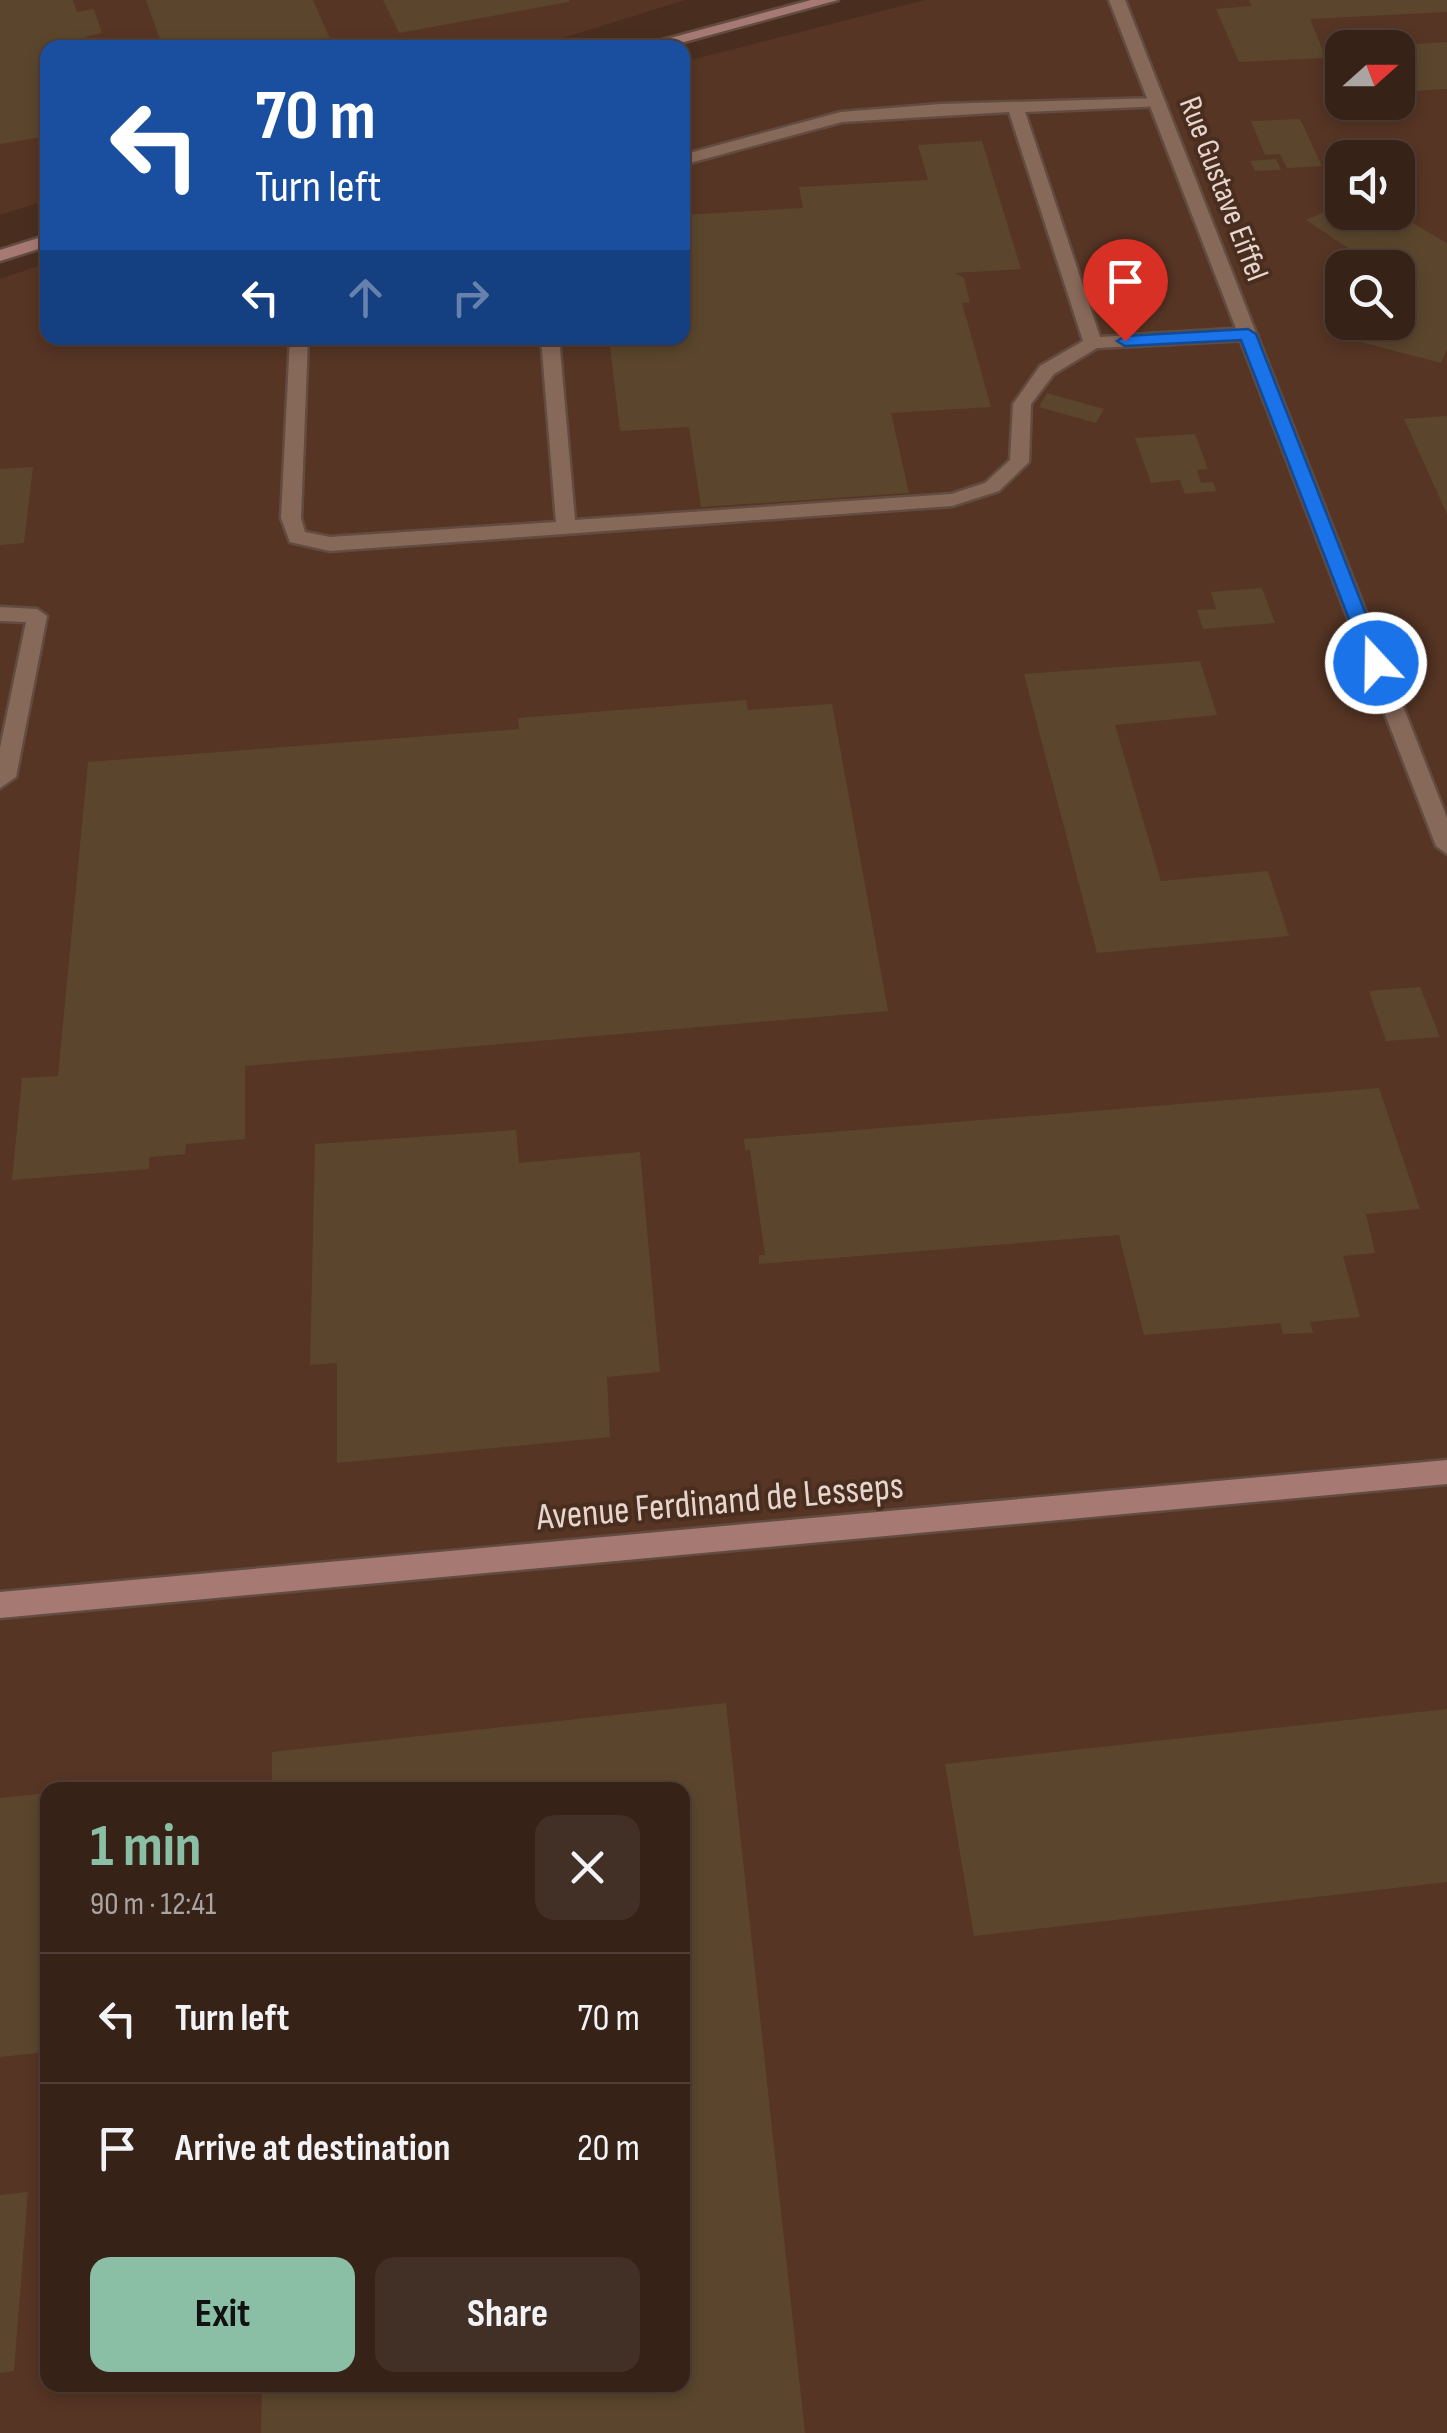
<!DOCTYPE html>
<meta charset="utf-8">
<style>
:root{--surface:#372218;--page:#422f25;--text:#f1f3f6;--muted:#aaa4a2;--line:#513f37;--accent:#8abfa5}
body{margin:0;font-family:"Sofia Sans Condensed",sans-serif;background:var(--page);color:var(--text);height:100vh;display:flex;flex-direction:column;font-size:38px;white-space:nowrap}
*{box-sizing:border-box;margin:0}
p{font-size:32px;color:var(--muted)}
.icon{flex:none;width:55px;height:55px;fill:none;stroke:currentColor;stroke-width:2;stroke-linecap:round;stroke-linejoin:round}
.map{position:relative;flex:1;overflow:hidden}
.details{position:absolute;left:40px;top:1782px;width:650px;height:610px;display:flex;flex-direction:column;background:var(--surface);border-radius:20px;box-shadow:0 5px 15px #0003,0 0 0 2px var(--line)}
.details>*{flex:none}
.hud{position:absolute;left:40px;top:40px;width:650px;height:305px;border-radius:20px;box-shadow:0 5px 15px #0003,0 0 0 2px var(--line);background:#1a4fa0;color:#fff;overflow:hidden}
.needle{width:65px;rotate:69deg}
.controls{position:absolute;left:1325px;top:30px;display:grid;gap:20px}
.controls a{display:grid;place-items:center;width:90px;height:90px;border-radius:20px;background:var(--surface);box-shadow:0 5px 15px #0003,0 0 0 2px var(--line);font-size:50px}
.pin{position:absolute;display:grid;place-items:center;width:85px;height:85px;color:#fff;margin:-102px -42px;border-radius:50% 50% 50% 0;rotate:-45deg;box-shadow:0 0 10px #0007}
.pin .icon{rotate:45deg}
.me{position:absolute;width:110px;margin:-55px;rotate:339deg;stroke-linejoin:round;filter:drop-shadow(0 0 8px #0008)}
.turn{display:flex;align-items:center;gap:35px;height:210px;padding:0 50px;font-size:45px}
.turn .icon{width:130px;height:130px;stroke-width:2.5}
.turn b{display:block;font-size:70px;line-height:85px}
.lanes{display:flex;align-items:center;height:95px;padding:0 50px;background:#0003;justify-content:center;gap:50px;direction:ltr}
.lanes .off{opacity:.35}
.round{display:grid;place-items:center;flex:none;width:105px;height:105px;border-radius:20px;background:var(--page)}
.summary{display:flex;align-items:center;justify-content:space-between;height:170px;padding:0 50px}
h1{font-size:60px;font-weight:700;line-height:75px;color:var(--accent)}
.primary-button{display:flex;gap:20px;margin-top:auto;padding:20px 50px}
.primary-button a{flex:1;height:115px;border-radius:20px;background:var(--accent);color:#111;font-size:40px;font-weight:700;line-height:115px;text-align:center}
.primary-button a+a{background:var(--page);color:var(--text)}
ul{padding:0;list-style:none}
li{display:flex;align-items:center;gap:30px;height:130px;padding:0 50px;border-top:2px solid var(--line)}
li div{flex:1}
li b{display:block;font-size:38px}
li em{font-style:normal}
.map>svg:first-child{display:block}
</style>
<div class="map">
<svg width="1447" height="2433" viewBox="0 0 1447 2433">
<rect width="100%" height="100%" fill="#492e20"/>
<!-- built -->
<path fill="#563524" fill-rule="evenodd" d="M0,0H685L534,47L48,48L47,200L0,215Z
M925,0H1447V2433H0V279L47,263L48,338H682L683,62ZM1342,48H1398V102H1342ZM1342,158H1398V212H1342ZM1342,268H1398V322H1342ZM48,1790H682V2385H48Z"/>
<!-- building -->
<path fill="#5b462d" d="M0,0H73L77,12L94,9L102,33L85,37L88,48H48V136L0,144Z
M146,0H313L334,48H163Z
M383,0H569V2L399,33Z
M1249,0H1447V12L1310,19L1326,58L1239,62L1216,9L1252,6Z
M1447,42V89L1398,92V45Z
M1300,119L1322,166L1287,168L1280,154L1265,155L1251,121Z
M982,141L1021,269L955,273L964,278L970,302L962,303L991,407L891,413L909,493L701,507L689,427L620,431L609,338H682V215L803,208L799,187L928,180L918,145Z
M1276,159L1281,170L1255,171L1250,161Z
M1342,204V212H1394L1447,243V350L1441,363L1361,342L1371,322H1398V268H1378L1306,220Z
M1047,393L1104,409L1096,423L1039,407Z
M1447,416V514L1404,419Z
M1195,434L1208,469L1197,470L1201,483L1213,482L1216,491L1185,494L1180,480L1151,483L1135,438Z
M33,467L24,543L0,545V469Z
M1262,588L1275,623L1203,629L1197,610L1216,609L1211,592Z
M1200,661L1217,715L1115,725L1161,881L1268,871L1289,936L1097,953L1024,674Z
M746,700L748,710L832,704L888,1011L245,1066V1139L186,1144L185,1154L149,1157V1169L12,1180L22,1078L58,1076L88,762L519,729L518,718Z
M1420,987L1440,1037L1386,1041L1369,991Z
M1379,1088L1420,1209L1366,1214L1375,1253L1343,1256L1360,1317L1310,1322L1313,1333L1283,1334L1280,1323L1144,1335L1119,1235L759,1264V1255H765L750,1150H745L744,1139Z
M516,1130L519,1163L640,1152L660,1372L607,1377L610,1437L337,1463V1363L310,1365L315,1144Z
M726,1703L805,2433H261L262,2385H682V1790H272V1752Z
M1447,1709V1882L974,1936L945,1764Z
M48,1793V2052L0,2057V1798Z
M28,2192L14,2371L0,2373V2195Z"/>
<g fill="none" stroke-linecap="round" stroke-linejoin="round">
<defs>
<path id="lane" d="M1158,98L1166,103L1164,106L1025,112L1100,337L1247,328L1256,334L1247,340L1097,348L1054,374L1031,404L1029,462L999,491L952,506L330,551L290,542L281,518L290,338H308L301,518L305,532L330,537L556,522L541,338H559L575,520L951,494L985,483L1010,460L1013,404L1040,366L1083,341L1009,112L842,122L682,165V155L841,112L940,104Z
M0,607L37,609L47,616L16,777L0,788V748L26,622L0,621Z"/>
<path id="street" d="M1109,0H1125L1447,818V854L1436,846Z"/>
<path id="secondary" d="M811,0H838L662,48H633Z
M48,235V246L0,261V250Z
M1447,1460V1484L0,1618V1592Z"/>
</defs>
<!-- lane casing -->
<use href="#lane" stroke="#624b3f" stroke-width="5"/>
<!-- street casing -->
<use href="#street" stroke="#624b3f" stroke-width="5"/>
<!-- secondary casing -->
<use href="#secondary" stroke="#624b3f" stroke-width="5"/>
<!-- lane -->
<use href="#lane" fill="#87695a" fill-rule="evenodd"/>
<!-- street -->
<use href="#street" fill="#87695a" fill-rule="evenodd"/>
<!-- secondary -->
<use href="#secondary" fill="#a67a73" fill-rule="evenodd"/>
</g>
<!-- route -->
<path fill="#1a73e8" stroke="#114b97" stroke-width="2.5" d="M1248,329L1256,334L1385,663L1382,668L1376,670L1366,663L1241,340L1125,346L1117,341L1125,336Z"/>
<g text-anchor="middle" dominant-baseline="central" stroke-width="8" stroke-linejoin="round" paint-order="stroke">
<!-- far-street labels -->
<g font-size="32" fill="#e7d6cd" stroke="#492e20">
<text transform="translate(1223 189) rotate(69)">Rue Gustave Eiffel</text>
</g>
<!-- street labels -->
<g font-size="38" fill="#e7d6cd" stroke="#492e20">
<text transform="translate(720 1502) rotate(-5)">Avenue Ferdinand de Lesseps</text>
</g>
</g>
</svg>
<div class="controls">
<a><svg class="needle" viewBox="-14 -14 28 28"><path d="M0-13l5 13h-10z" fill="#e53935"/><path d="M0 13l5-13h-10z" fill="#aaa4a2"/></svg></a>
<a><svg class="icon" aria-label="sound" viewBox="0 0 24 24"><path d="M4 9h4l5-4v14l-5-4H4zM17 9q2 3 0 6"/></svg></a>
<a><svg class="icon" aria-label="search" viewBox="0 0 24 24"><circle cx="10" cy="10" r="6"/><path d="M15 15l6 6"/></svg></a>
</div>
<div class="pin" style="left:1125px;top:341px;background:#d93025"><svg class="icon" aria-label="arrive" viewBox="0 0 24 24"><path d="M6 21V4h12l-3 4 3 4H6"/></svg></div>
<svg class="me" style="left:1376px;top:663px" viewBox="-20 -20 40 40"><circle r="17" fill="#1a73e8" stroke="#fff" stroke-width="3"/><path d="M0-11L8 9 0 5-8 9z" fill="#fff"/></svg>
<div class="hud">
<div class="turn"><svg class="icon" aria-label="left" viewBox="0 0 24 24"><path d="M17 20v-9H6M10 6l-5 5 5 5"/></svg><div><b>70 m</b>Turn left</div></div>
<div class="lanes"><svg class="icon" aria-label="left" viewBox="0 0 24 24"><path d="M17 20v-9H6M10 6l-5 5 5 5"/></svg><svg class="icon off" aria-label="ahead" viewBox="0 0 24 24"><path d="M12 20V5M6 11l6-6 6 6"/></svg><svg class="icon off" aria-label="right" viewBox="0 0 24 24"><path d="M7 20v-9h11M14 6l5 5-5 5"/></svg></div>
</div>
<section class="details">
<div class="summary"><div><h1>1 min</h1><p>90 m · 12:41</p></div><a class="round"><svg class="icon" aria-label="close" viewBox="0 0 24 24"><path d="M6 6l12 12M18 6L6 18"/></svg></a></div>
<ul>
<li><svg class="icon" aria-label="left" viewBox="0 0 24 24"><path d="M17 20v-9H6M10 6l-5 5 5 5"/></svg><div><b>Turn left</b></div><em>70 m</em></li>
<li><svg class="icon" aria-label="arrive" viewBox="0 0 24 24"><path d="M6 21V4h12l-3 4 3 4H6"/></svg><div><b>Arrive at destination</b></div><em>20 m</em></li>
</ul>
<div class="primary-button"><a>Exit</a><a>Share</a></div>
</section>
</div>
